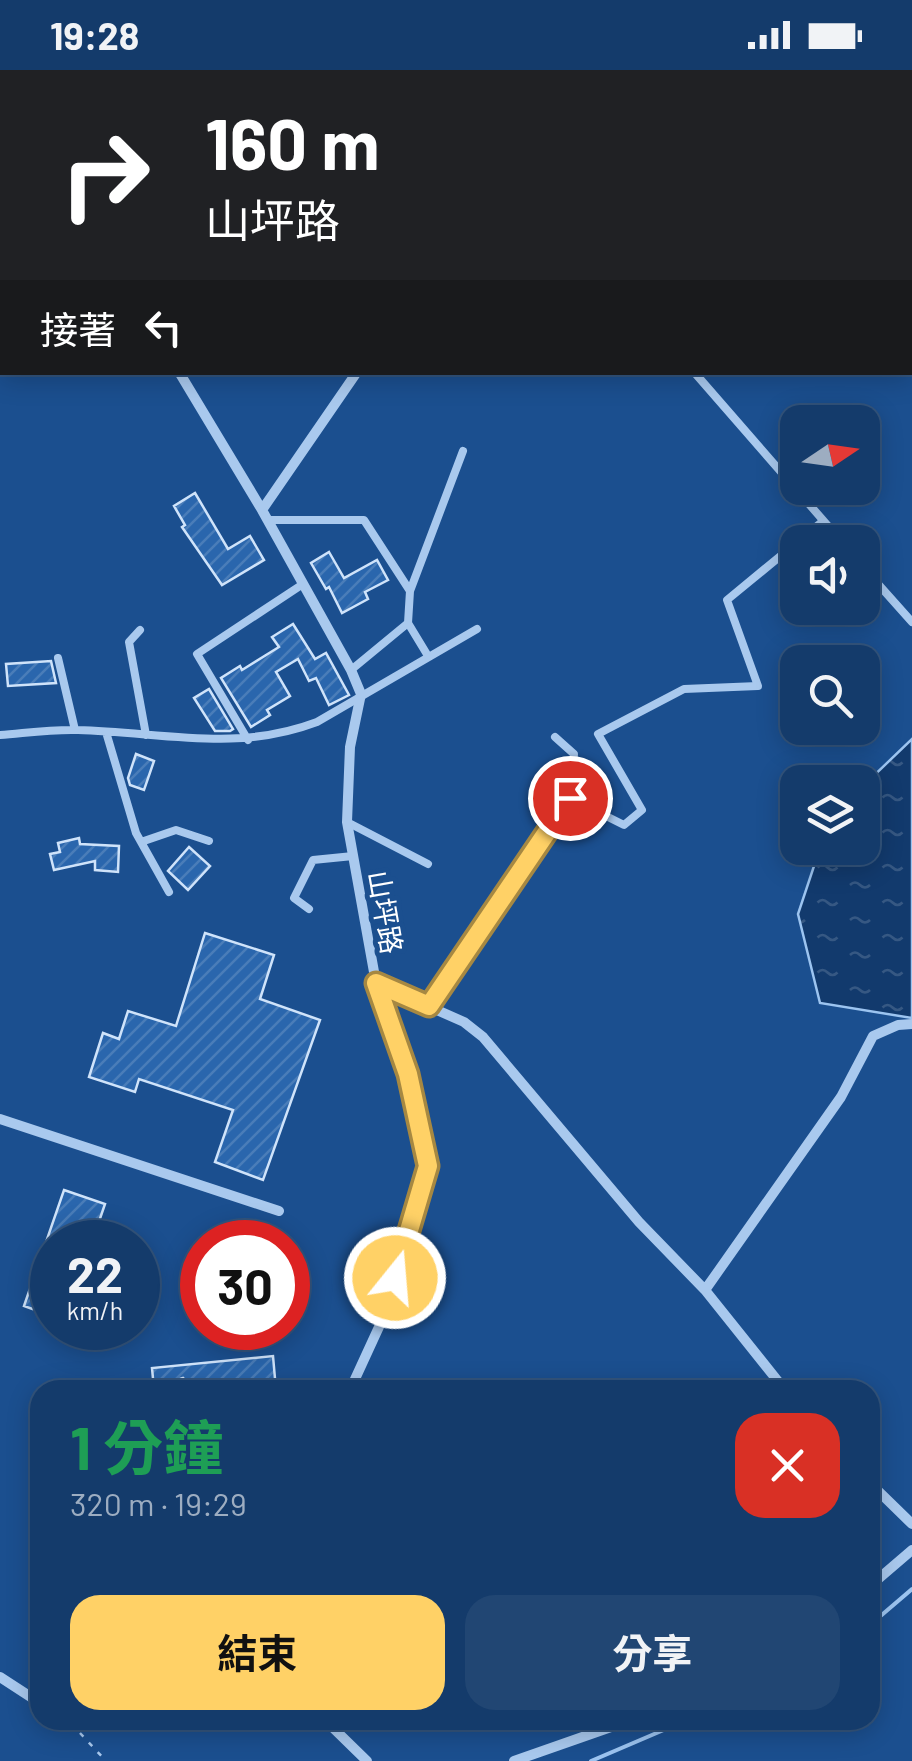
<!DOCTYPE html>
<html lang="zh-TW">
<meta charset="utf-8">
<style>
:root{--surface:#143b6b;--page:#214673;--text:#f1f3f6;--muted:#9dadc1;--line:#33557e;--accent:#ffd166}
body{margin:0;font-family:Barlow,"Noto Sans TC",sans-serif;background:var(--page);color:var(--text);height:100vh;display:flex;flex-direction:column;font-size:38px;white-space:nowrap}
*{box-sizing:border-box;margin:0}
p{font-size:32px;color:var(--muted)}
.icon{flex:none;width:55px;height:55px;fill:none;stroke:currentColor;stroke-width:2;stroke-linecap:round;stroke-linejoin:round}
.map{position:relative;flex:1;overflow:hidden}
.sheet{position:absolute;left:30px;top:1310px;width:850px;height:350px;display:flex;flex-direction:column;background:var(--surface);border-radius:30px;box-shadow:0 5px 25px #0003,0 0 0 2px var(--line)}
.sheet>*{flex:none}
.guide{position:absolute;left:0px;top:0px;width:912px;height:305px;box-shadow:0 5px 25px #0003,0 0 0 2px var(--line);background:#202124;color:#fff;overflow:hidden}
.needle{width:65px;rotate:77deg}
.controls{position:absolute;left:780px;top:335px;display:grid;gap:20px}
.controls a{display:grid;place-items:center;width:100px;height:100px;border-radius:20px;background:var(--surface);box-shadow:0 5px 25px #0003,0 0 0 2px var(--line);font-size:50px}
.speed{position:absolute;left:30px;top:1150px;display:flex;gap:20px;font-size:50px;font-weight:700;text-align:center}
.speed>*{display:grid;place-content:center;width:130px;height:130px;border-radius:50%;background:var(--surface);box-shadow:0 5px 25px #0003,0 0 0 2px var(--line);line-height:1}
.speed small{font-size:25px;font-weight:400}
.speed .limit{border:15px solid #d22;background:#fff;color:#111}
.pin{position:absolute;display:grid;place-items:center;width:85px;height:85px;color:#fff;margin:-42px;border:5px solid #fff;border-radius:50%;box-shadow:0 2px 10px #0007}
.me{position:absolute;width:110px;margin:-55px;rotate:17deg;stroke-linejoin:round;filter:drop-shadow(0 0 8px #0008)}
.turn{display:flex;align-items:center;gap:35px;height:210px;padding:0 40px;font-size:45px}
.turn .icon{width:130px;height:130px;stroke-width:2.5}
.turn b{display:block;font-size:70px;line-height:85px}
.then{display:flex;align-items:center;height:95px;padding:0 40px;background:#0003;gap:20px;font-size:38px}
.round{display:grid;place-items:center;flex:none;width:105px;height:105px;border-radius:30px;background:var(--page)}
.summary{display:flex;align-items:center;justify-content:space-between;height:170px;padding:0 40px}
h1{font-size:60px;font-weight:700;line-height:75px;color:#1e9e55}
.button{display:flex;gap:20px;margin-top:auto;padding:20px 40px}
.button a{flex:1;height:115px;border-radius:30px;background:var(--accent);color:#111;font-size:40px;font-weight:700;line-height:115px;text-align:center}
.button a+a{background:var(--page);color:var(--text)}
.status{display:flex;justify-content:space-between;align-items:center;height:70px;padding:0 50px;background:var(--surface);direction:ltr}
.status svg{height:28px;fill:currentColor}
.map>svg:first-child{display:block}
</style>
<div class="status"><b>19:28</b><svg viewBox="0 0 49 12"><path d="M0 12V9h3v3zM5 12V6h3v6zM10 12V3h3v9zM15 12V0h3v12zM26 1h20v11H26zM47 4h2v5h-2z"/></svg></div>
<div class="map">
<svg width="912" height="1691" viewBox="0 0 912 1691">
<defs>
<pattern id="water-ripples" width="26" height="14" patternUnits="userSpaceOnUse" patternTransform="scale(2.5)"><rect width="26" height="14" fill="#123a6d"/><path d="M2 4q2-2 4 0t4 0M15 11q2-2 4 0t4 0" fill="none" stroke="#365883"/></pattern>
<pattern id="building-hatch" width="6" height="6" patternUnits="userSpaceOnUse" patternTransform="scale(2.5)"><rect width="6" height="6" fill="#2a66ad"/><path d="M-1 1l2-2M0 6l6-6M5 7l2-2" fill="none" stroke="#4a7db9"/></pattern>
</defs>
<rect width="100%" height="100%" fill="#1b4f8f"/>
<!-- water -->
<path fill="url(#water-ripples)" stroke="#9cc4f0" stroke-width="2.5" d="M912,669V948L820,933L798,844L820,778H862L863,716Z"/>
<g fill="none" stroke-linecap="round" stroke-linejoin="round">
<!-- stream -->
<path stroke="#9cc4f0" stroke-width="4" d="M870,1555L912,1519
M591,1691L687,1650"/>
</g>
<!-- building -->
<path fill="url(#building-hatch)" stroke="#cfe3fa" stroke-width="2.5" d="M195,423L228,479L250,466L264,490L222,515L182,457L185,455L174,436Z
M329,482L344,508L377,490L388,510L365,522L368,529L342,543L329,517L326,519L311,493Z
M293,554L315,589L326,583L349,625L329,635L316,608L309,611L298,589L276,602L290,626L267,640L270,645L251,657L221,608L240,596L242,600L279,577L272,567Z
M51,591L56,613L8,616L6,594Z
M209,619L233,659L230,661H215L194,628Z
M136,684L154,691L144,720L130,715L128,708Z
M79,768L80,774L119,776L118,802L95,800V791L54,800L50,784L60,782L58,773Z
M189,777L210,796L188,820L168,801Z
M205,863L274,885L260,929L320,950L263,1110L215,1092L233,1040L139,1009L135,1022L89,1007L103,963L119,969L128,941L176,956Z
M64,1120L105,1134L92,1172H52V1246L24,1236Z
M273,1286L276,1320H225L224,1312L191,1316L183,1308L177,1310L173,1318L154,1319L152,1298Z"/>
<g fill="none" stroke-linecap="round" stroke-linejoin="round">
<!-- path -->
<path stroke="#a9c9ee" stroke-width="2.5" stroke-dasharray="5 8" stroke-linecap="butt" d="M80,1663L106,1691"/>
<!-- lane -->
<path stroke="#a9c9ee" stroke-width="8" d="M610,0L611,2
M183,2L184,0
M0,101L2,99
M694,302L842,472
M862,362L872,353
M268,450H364L410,521L408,553L351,600
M862,496L912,552
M410,521L463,381
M408,553L428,586
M140,560L129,572L146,665
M58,588L75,660
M106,662L136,763L169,822
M0,665C26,663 52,659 78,660C162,662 235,683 317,652L477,559
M555,667L574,684L570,728
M248,670L197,584L303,514
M347,752L428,794
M141,772L176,760L209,771
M309,839L294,828L313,790L353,786
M429,936L570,728L624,755L642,740L598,664L684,619L758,616L727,530L823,451"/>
<!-- street -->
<path stroke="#a9c9ee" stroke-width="10" d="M557,2L559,0
M0,61L2,62
M179,302L262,440L351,600L361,624L350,677L347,752L376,913L464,952L483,967L639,1152L705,1220L785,1320
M262,440L357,302
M0,1049L279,1141
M705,1220L841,1027L873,966L898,955L912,954
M182,1317V1320
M350,1320L384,1246L428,1096L408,1004L376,913
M870,1413L912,1454
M870,1516L912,1480
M0,1607L40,1633
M65,1650L72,1655L76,1650
M325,1650L367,1691
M514,1691L631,1650"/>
</g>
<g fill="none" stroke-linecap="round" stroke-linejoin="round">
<defs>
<path id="route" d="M395,1208L428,1096L408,1004L376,913L429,936L570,728"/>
</defs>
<!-- route casing -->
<use href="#route" stroke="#a68842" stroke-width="25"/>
<!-- route -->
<use href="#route" stroke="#ffd166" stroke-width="18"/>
</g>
<g text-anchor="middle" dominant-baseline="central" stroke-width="10" stroke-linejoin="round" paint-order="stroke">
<!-- street labels -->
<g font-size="28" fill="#fff" stroke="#1b4f8f">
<text transform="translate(386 842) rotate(80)">山坪路</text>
</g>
</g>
</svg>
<div class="controls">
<a><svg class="needle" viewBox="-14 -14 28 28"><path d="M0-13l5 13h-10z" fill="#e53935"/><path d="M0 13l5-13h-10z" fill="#9dadc1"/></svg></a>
<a><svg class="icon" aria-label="sound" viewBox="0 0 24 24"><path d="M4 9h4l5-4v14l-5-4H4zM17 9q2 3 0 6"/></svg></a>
<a><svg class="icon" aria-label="search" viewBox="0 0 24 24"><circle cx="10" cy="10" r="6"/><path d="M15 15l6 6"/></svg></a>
<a><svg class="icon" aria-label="layers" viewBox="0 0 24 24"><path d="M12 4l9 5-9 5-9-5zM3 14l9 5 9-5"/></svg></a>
</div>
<div class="speed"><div>22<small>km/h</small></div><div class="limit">30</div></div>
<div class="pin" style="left:570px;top:728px;background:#d93025"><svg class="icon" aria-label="arrive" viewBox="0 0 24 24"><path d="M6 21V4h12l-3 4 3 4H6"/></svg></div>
<svg class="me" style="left:395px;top:1208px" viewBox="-20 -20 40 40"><circle r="17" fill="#ffd166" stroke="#fff" stroke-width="3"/><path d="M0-11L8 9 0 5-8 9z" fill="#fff"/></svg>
<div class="guide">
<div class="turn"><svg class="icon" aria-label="right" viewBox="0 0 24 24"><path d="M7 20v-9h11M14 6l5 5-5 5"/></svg><div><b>160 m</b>山坪路</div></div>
<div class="then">接著<svg class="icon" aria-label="left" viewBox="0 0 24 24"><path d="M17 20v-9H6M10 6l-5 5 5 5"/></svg></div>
</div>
<section class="sheet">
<div class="summary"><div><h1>1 分鐘</h1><p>320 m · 19:29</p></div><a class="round" style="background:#d93025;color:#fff"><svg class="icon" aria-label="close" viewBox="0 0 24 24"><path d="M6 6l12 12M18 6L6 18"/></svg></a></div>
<div class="button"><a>結束</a><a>分享</a></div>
</section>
</div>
